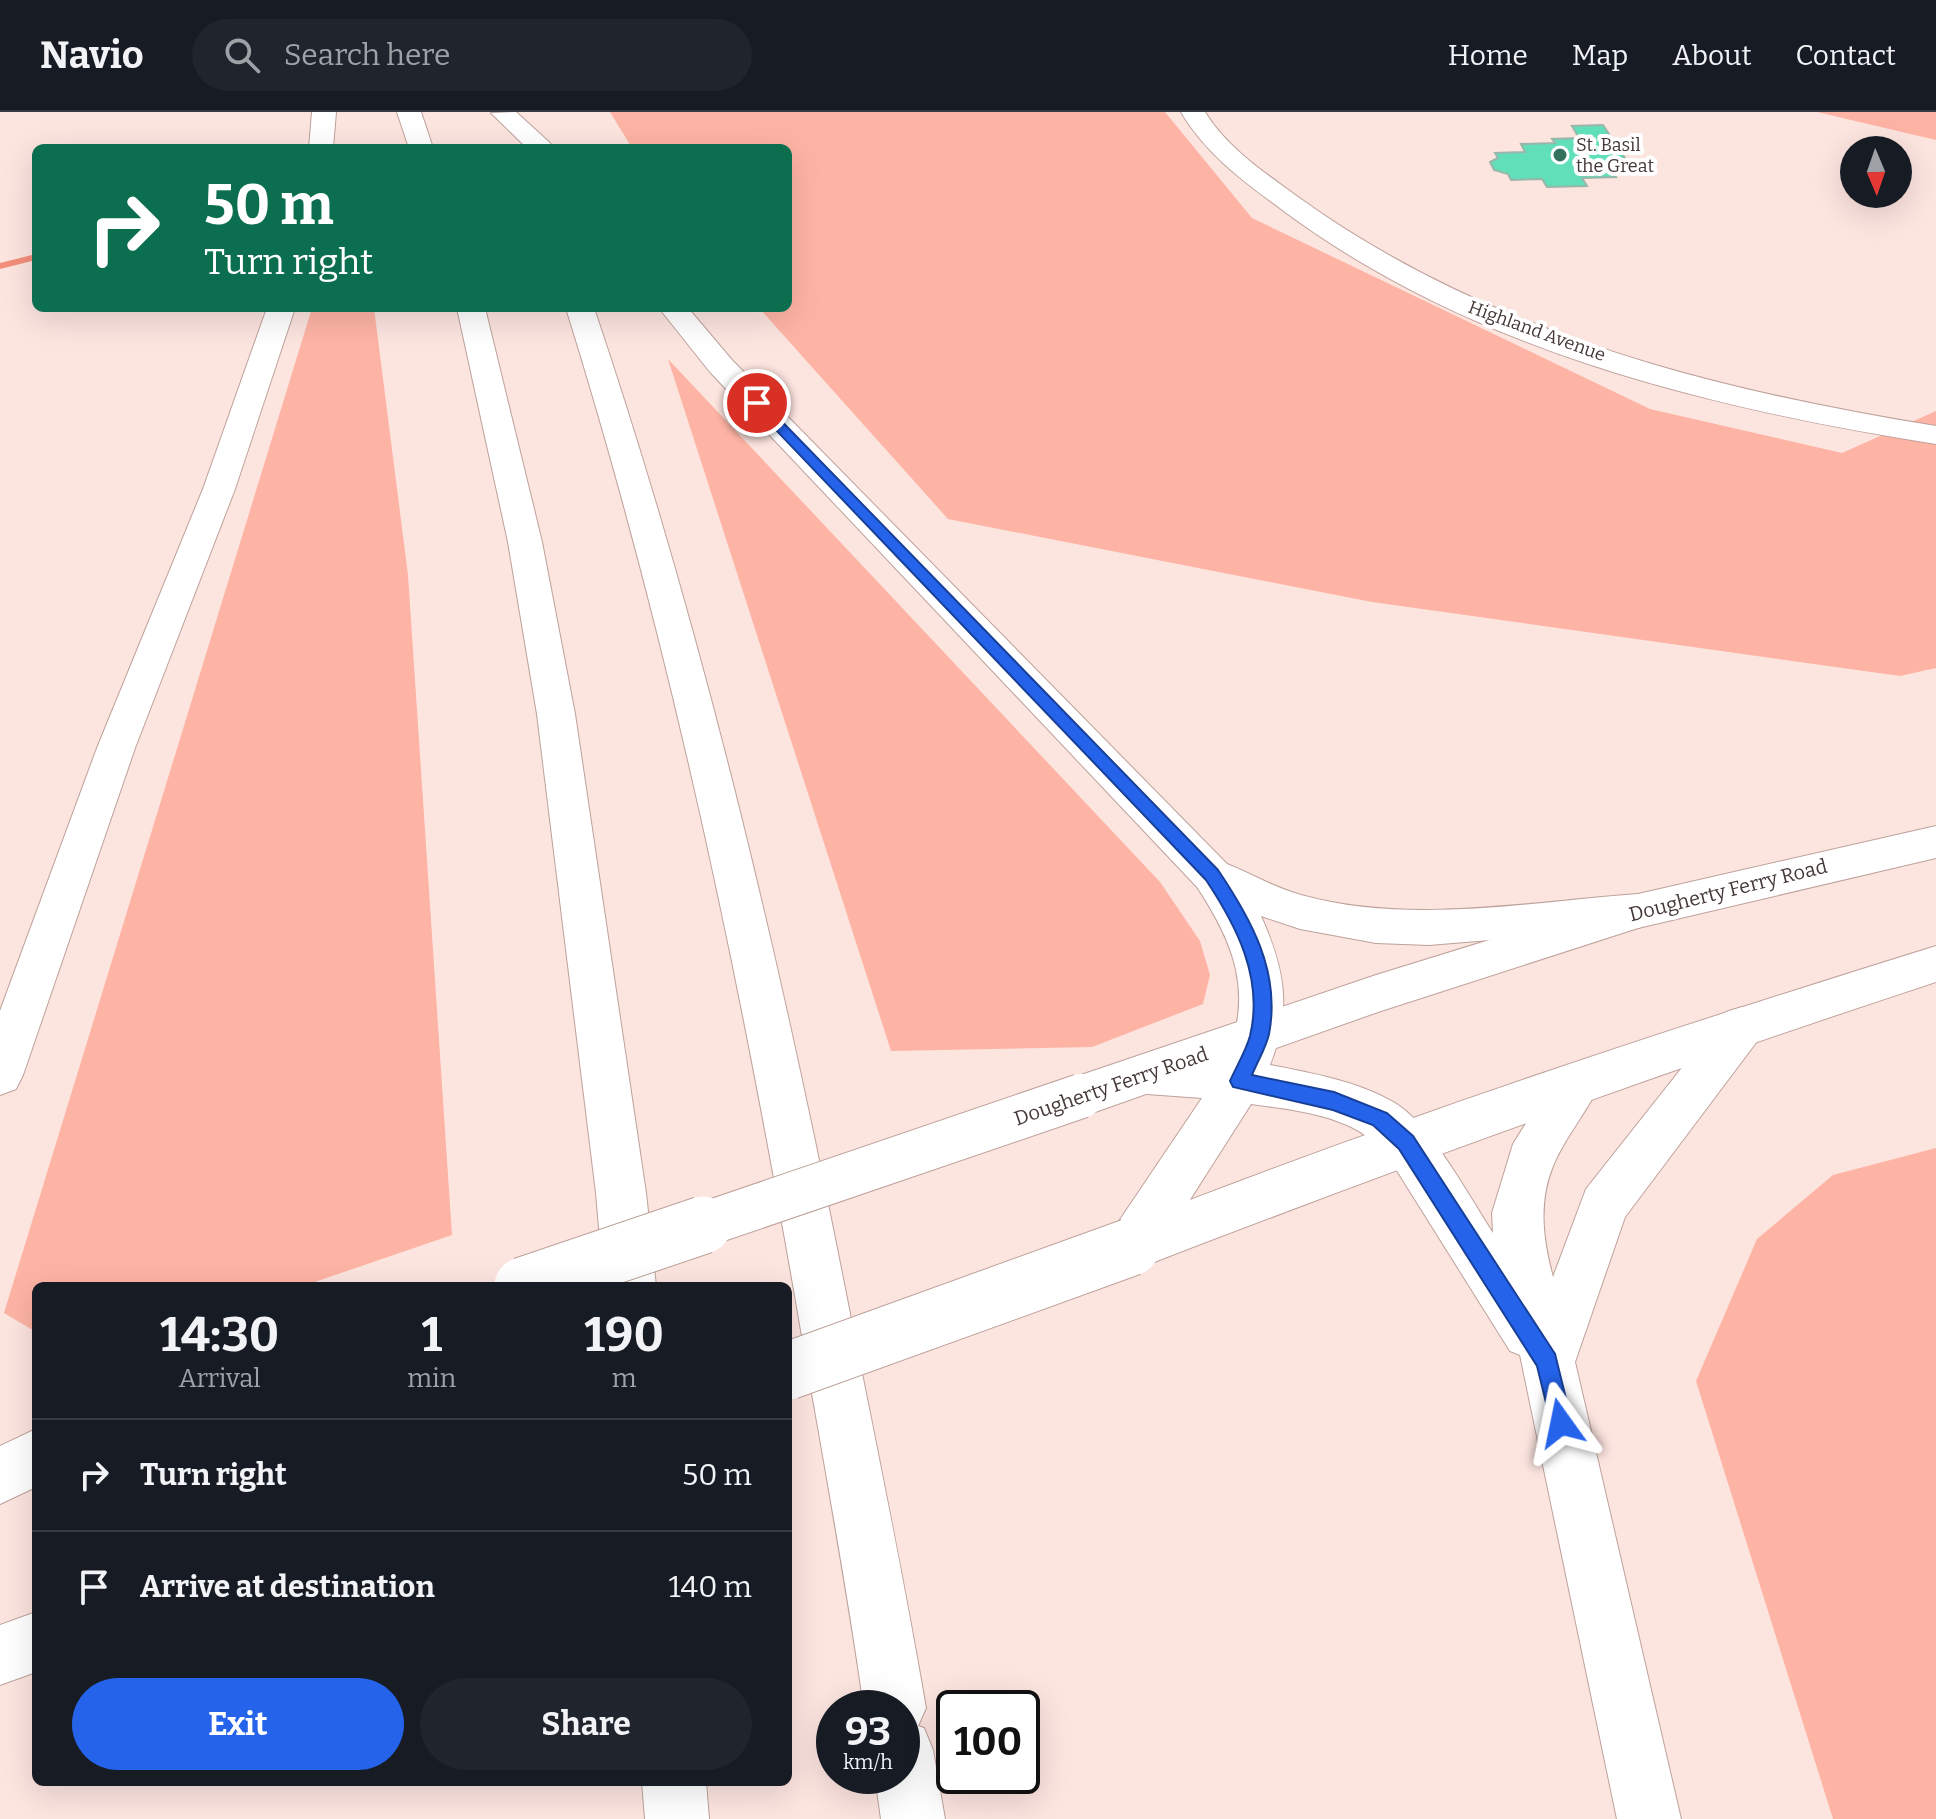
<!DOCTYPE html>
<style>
:root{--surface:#171b24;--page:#20242c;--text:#f1f3f6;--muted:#9ea1a6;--line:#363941;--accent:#2563eb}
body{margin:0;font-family:Bitter,serif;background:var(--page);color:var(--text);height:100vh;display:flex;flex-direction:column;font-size:30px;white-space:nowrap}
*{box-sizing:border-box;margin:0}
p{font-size:26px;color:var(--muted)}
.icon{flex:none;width:44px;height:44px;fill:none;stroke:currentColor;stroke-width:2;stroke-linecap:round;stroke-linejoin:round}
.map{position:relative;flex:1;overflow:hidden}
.panel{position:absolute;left:32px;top:1170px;width:760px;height:504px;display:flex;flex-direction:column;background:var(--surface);border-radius:12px;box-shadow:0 8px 32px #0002}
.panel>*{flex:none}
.top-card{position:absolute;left:32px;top:32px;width:760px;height:168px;border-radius:12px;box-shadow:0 8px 32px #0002;background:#0b6e4f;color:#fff;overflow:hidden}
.needle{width:52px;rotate:178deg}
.tools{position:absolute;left:1840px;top:24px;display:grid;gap:16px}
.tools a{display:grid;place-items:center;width:72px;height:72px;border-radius:50%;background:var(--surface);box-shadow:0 8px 32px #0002;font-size:40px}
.speed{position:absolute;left:816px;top:1578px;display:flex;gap:16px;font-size:40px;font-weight:700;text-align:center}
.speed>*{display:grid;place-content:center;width:104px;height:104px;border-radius:50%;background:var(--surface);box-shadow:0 8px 32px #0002;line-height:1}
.speed small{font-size:20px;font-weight:400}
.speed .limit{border:4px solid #111;border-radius:12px;background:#fff;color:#111}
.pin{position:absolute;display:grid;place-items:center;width:68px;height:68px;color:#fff;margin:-34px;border:4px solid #fff;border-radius:50%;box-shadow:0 2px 8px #0007}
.me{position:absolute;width:88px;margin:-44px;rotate:348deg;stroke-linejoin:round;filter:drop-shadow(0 0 6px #0008)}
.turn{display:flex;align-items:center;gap:28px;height:168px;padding:0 40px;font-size:36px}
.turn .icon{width:104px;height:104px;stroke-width:2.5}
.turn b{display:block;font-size:56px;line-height:68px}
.eta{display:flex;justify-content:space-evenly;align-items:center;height:136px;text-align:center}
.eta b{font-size:48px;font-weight:700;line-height:56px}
.button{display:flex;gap:16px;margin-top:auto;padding:16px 40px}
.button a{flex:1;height:92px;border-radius:48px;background:var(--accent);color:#fff;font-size:32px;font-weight:700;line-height:92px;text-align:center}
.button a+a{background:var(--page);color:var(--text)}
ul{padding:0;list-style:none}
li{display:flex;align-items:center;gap:24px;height:112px;padding:0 40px;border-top:2px solid var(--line)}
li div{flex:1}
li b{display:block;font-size:30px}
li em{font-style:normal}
header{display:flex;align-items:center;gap:48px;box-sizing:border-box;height:112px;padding:0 40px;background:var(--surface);border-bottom:2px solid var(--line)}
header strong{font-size:38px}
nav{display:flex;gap:44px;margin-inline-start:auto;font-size:28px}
.search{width:560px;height:72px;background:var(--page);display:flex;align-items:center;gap:20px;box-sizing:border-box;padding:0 28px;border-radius:44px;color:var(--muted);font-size:30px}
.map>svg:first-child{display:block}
</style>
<header>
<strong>Navio</strong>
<div class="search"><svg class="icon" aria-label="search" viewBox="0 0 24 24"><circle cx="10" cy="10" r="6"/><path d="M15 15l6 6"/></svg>Search here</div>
<nav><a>Home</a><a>Map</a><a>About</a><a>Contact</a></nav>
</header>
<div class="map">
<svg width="1936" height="1707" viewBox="0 0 1936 1707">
<rect width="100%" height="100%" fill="#fce4df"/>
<!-- green -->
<path fill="#feb4a5" d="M610,0H1165L1252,106L1650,297L1842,341L1936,299V556L1900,564L1372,490L948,407L759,196H788V36H632Z
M1817,0H1936V28Z
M312,196H374L408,463L452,1123L303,1174H36V1220L4,1201Z
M668,247L1160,770L1200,829L1210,863L1203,892L1092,935L891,939Z
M1936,1036V1707H1833L1696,1269L1757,1127L1833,1063Z"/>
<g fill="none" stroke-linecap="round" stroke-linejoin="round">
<!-- stream -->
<path fill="#f38f7b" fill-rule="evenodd" d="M36,142V148L0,157V151Z"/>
</g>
<!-- building -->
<path fill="#60dfb9" stroke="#99b6ab" stroke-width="2" d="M1603,13L1627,49H1637L1642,57H1632L1635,62H1614L1616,65L1582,66L1587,74L1547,75L1542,67L1511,68L1508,62L1494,58L1490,50L1498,46L1495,41L1525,40L1521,32L1555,31L1552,27L1579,26L1572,14Z"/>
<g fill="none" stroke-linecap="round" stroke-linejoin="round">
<defs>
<path id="minor" d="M1181,0H1205C1227,36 1265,61 1298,85C1485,220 1712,278 1936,314V332C1709,296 1473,239 1285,100C1246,71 1206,43 1181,0Z"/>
<path id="secondary" d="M1936,714V746L1638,816L1378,900L1081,1005L1064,999L1057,984L1064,969L1081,963L1376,863L1638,782Z
M1936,834V870C1665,959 1397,1056 1131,1159L1113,1152L1106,1135L1113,1118C1383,1011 1659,920 1936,834Z
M36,1500V1560L0,1573V1513Z"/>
<path id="motorway" d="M312,0H336L333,36H309Z
M397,0H421L433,36H409Z
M516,0L550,31L553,36H527L491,1Z
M267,196H295L235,377L135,636L23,963L16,977L0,983V899L97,636L203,377Z
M457,196H485L542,430L575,602L646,1081L656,1174H604L596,1081L537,602L508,430Z
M566,196H594C706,528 785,868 852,1212C878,1340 904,1468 926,1596L918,1614L924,1616L933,1638L945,1707H881L875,1664H902V1596H864C846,1468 822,1340 800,1213C741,869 670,529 566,196Z
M659,196H688L732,248L1227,752C1252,762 1275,776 1301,783C1409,813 1528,790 1638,782L1653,787L1659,799L1653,811L1638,816L1429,833L1376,831L1300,817L1261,804C1285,858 1292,897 1270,953C1312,961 1362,970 1398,993C1432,1015 1470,1086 1493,1121L1492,1101L1513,1032L1560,957L1577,951L1594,957L1600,972C1587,1000 1565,1025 1553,1054C1538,1091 1543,1128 1553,1165L1586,1077L1726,900L1742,895L1758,900L1765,914L1758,928L1625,1105L1575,1250L1681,1707H1617L1520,1243L1510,1239L1389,1046C1382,1039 1375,1031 1366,1024C1336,1002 1287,997 1251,992L1149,1152L1131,1159L1113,1152L1106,1135L1113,1118L1202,986L1147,982L1131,976L1124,962L1131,948L1147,942L1226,947C1254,881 1234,831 1197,775L710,260Z
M36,1317V1375L0,1392V1334Z
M642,1670H706L709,1707H645Z"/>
</defs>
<!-- minor casing -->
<use href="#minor" stroke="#bea19b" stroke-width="2"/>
<!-- secondary casing -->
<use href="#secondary" stroke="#bea19b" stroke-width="2"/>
<!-- motorway casing -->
<use href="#motorway" stroke="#bea19b" stroke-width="2"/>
<!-- minor -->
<use href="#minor" fill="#fff" fill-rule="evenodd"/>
<!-- secondary -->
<use href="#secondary" fill="#fff" fill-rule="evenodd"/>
<!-- motorway -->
<use href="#motorway" fill="#fff" fill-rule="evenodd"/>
<defs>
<path id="secondary-bridge-far1" d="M697,1115L1081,984"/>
<path id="secondary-bridge" d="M523,1174L703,1113
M788,1259L1131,1135"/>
</defs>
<!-- secondary-bridge-far1 casing -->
<use href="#secondary-bridge-far1" stroke="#bea19b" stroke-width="46" stroke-linecap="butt"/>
<!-- secondary-bridge casing -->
<use href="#secondary-bridge" stroke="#bea19b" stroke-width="59" stroke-linecap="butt"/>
<!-- secondary-bridge-far1 -->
<use href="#secondary-bridge-far1" stroke="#fff" stroke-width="44"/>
<!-- secondary-bridge -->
<use href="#secondary-bridge" stroke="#fff" stroke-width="57"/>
</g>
<!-- route -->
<path fill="#2563eb" stroke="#184099" stroke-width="2" d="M753,289H762L1218,758C1251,807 1281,860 1269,922C1266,936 1257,950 1252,963L1334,980L1387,1001L1413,1024L1555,1242L1572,1311L1569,1319L1561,1322L1553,1319L1537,1254L1399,1037L1373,1013L1333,998L1233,975L1230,969C1236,955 1246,939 1250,924C1264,866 1236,813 1206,768L753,294Z"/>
<!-- markers -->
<circle fill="#34725f" stroke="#fff" stroke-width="3" cx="1560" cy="43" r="8"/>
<g text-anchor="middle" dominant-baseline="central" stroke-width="8" stroke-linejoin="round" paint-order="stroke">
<!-- far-poi labels -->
<g font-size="18" fill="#443836" stroke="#fff" text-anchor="start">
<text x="1576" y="33">St. Basil<tspan x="1576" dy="21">the Great</tspan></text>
</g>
<!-- far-street labels -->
<g font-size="18" fill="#443836" stroke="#fff">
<text transform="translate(1537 219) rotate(20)">Highland Avenue</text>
</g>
<!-- street labels -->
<g font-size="20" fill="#443836" stroke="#fff">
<text transform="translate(1728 778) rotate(-14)">Dougherty Ferry Road</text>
<text transform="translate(1111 974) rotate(-19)">Dougherty Ferry Road</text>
</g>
</g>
</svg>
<div class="tools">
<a><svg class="needle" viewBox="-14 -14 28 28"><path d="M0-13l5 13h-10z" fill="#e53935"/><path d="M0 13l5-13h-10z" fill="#9ea1a6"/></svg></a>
</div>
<div class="speed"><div>93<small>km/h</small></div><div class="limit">100</div></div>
<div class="pin" style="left:757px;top:291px;background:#d93025"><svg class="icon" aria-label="arrive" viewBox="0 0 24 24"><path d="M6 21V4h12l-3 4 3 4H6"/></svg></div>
<svg class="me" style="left:1561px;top:1311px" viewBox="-20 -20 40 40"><path d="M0-17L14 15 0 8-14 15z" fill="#2563eb" stroke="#fff" stroke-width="4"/></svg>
<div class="top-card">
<div class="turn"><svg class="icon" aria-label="right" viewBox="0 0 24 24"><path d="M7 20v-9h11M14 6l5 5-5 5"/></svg><div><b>50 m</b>Turn right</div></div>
</div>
<section class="panel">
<div class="eta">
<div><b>14:30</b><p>Arrival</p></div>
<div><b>1</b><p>min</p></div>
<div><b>190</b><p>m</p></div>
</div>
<ul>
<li><svg class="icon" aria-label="right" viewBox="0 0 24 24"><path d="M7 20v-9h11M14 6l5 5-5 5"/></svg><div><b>Turn right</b></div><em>50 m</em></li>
<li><svg class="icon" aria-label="arrive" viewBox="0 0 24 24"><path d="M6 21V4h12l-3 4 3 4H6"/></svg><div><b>Arrive at destination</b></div><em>140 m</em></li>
</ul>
<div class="button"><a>Exit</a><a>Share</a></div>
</section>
</div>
